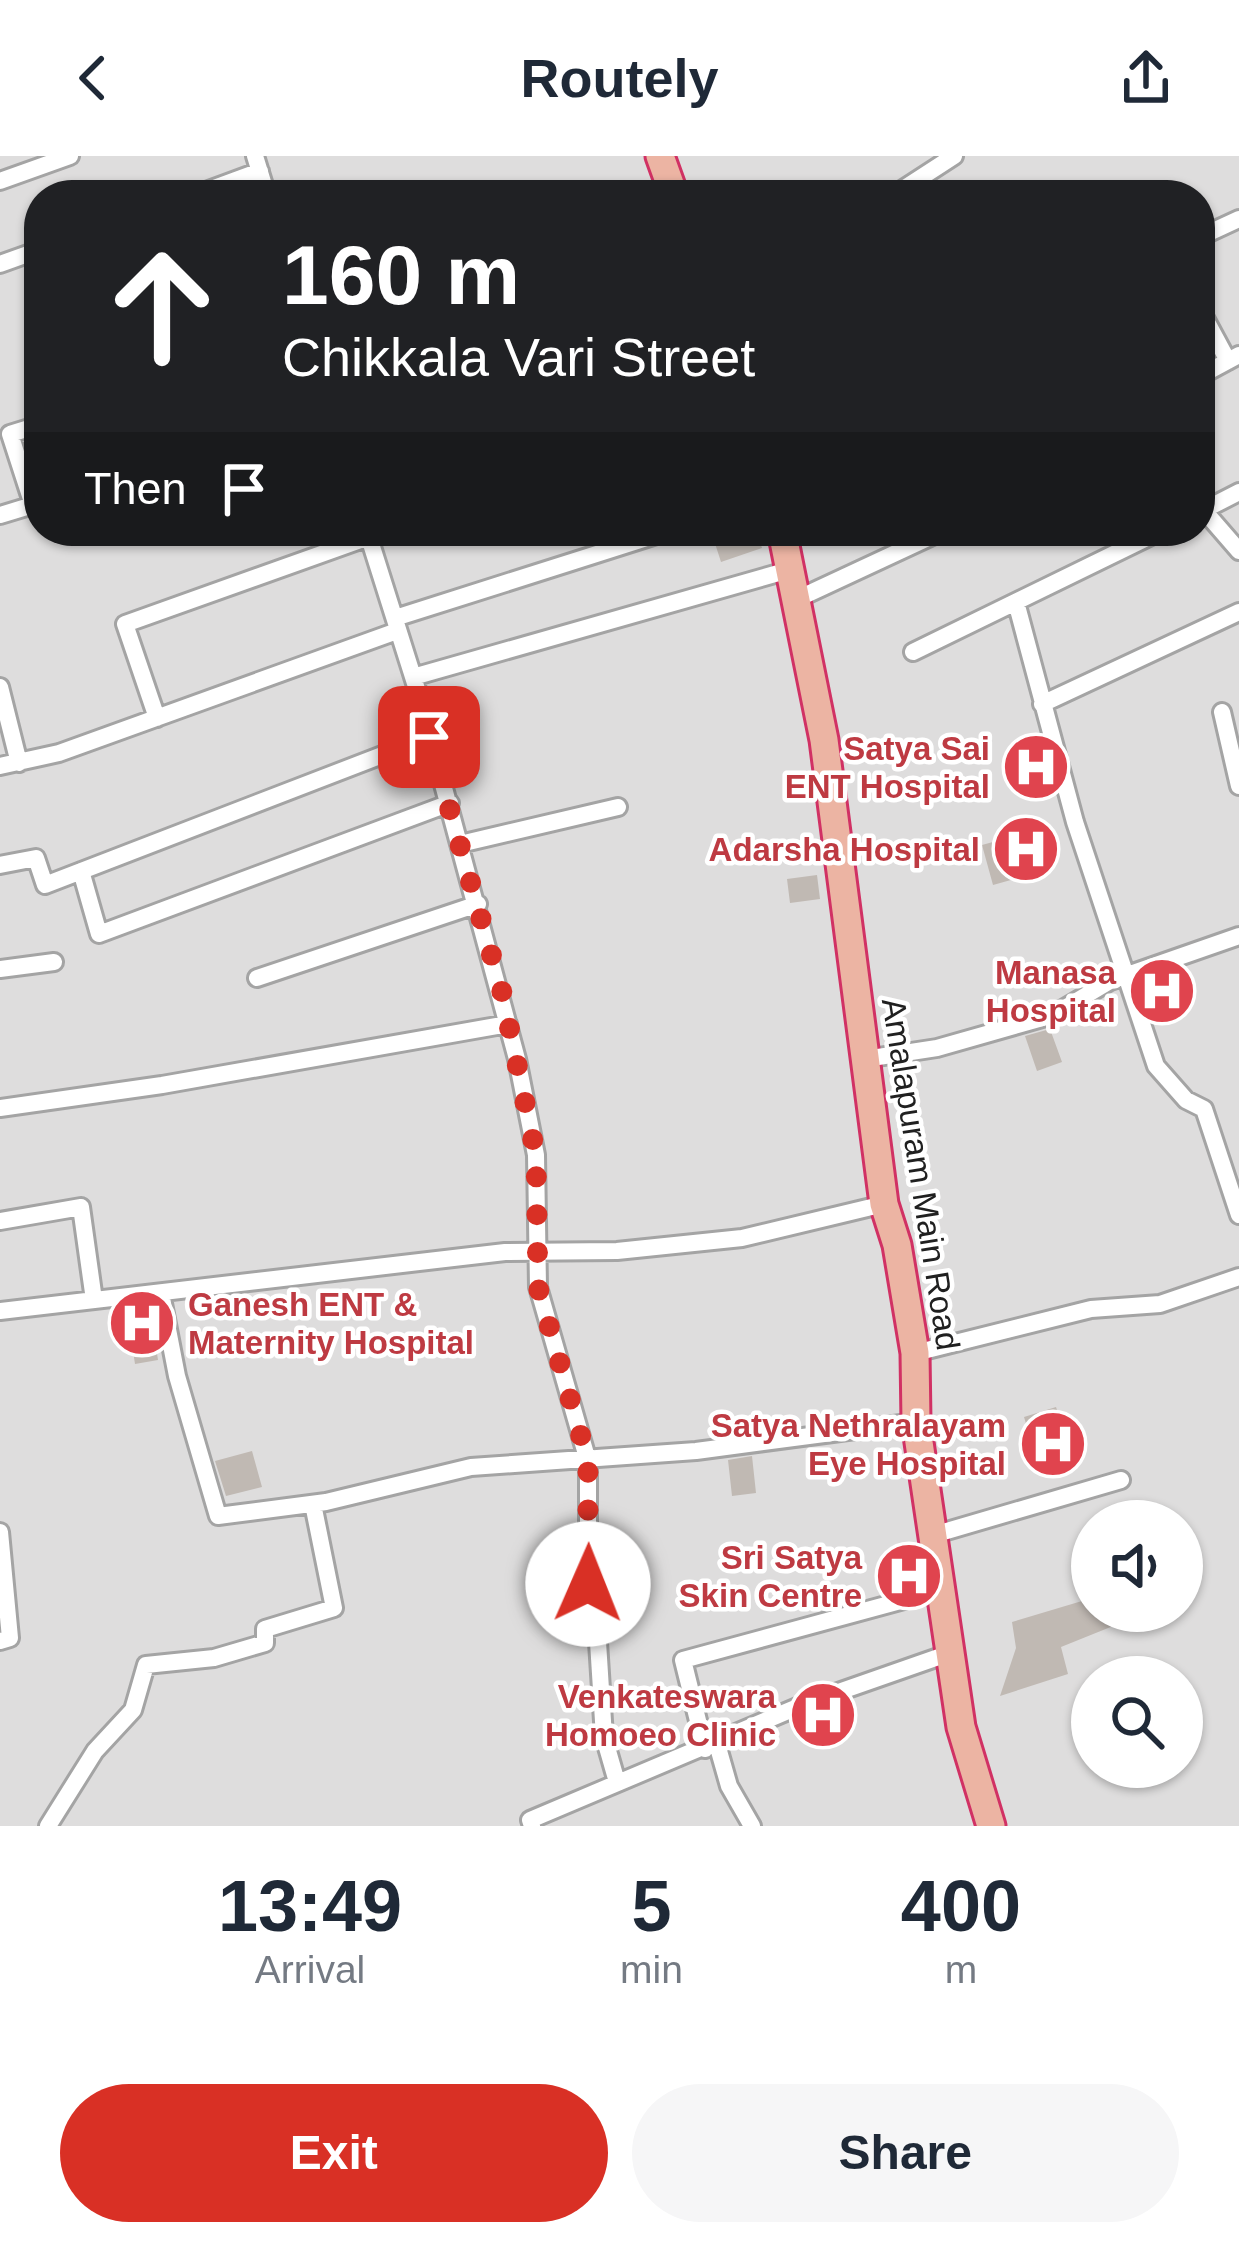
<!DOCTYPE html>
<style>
:root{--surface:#fff;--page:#f6f6f7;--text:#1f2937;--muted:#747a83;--accent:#d93025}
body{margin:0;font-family:Helvetica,sans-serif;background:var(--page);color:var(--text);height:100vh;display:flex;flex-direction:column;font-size:45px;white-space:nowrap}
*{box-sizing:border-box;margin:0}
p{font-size:39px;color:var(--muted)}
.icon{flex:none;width:66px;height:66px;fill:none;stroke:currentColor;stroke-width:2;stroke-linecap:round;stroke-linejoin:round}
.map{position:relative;height:1670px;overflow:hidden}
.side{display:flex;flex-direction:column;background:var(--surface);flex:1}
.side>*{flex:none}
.top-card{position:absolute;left:24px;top:24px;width:1191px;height:366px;border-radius:48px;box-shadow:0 3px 9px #0004;background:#202124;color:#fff;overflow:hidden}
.buttons{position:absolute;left:1071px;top:1344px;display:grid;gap:24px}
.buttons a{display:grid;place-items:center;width:132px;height:132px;border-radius:50%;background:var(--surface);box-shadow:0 3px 9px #0004;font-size:60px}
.pin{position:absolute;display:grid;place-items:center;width:102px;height:102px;color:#fff;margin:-51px;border-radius:24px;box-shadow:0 6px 18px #0006}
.me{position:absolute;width:132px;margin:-66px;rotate:1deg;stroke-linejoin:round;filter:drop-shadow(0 0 9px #0008)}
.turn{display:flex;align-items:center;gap:42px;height:252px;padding:0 60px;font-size:54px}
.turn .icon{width:156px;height:156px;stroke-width:2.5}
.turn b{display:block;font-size:84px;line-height:102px}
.then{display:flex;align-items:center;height:114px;padding:0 60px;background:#0003;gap:24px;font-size:45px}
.eta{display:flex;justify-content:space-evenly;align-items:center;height:204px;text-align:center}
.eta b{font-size:72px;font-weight:700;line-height:84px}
.action{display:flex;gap:24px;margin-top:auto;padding:24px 60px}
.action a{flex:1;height:138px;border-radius:72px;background:var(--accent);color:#fff;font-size:48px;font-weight:700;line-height:138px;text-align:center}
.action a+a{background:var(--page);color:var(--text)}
header{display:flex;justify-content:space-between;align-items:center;height:156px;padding:0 60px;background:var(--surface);font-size:54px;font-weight:700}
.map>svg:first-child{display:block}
</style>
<header><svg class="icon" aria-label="back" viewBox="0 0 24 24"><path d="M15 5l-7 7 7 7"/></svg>Routely<svg class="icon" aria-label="share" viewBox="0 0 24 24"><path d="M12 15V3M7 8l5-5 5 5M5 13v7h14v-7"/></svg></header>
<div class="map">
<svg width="1239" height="1670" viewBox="0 0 1239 1670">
<rect width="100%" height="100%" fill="#f0ede7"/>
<!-- residential -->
<path fill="#dedddd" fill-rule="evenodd" d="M0,0H1239V1670H0ZM39,39H1200V375H39ZM1092,1365H1182V1455H1092ZM1092,1521H1182V1611H1092Z"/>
<!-- building -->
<path fill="#c0b9b3" d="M711,375H756L762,392L721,406Z
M1042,593L1051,627L1019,638L1008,605Z
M1029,676L1040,716L993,729L982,689Z
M817,719L820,743L790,747L787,723Z
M1166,819L1177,850L1153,859L1142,827Z
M1050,873L1062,906L1037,915L1025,880Z
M150,1152L158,1204L135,1208L127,1156Z
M1056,1251L1075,1310L1042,1320L1024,1261Z
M252,1295L262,1331L226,1340L215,1305Z
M752,1300L756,1337L732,1340L728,1304Z
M918,1404L921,1426L886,1436L880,1417Z
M1092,1442V1455H1125L1128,1464L1061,1491L1068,1518L1000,1540L1016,1492L1012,1466Z"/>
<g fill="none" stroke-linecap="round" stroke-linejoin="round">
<defs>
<path id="minor" d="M255,0L267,39
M0,25L70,0
M195,39L260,15
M894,39L954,0
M1200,81L1239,63
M0,108L39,94
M1200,153L1228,205
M1200,220L1239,199
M1200,350L1239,395
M1200,356L1239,336
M0,359L33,349L10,278L39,269
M367,375L420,543L517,903L536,999L538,1131L588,1305V1428L598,1486L604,1581L617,1626
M797,443L943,375
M1016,446L1075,666L1156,910L1186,944L1204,953L1239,1059
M395,462L669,375
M913,496L1161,375
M413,521L789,414
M0,531L19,607
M1042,548L1239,456
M1222,556L1239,630
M157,562L125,468L369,381
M0,610L59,597L397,475
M460,688L618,651
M0,709L36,702L45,729L429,581
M81,715L99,778L450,647
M0,813L54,806
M257,822L478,748
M865,903L937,892L1053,859L1110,825L1239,780
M0,952L162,929L508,868
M0,1065L81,1051L94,1144
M161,1137L177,1220L218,1360L326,1346L471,1311L696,1295L916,1266
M0,1155L505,1096L617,1095L742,1082L884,1048
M915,1197L1091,1153L1160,1148L1239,1121
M0,1376L10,1482L0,1485
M933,1379L1121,1324
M717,1588L729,1630L752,1670
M705,1593L683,1504L941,1434
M48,1670L95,1595L133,1554L146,1509L214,1502L265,1487V1473L334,1452L313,1348
M532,1670L530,1664L807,1547L950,1497"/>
<path id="trunk" d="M660,0L674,39
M782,375L824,584L884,1048L897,1089L915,1197L916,1266L961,1571L991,1670"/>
</defs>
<!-- minor casing -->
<use href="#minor" stroke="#a4a4a4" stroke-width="22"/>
<!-- trunk casing -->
<use href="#trunk" stroke="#d13164" stroke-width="33"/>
<!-- minor -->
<use href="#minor" stroke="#fff" stroke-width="16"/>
<!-- trunk -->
<use href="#trunk" stroke="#ecb4a3" stroke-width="27"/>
</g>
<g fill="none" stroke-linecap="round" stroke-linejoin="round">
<!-- route -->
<path stroke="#d93025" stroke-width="21" stroke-dasharray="0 37.8" d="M429,581L502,836L536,999L538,1131L588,1305V1428"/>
</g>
<!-- icons -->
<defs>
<symbol id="hospital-disc" viewBox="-11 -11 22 22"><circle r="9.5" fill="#e0444e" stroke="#fff"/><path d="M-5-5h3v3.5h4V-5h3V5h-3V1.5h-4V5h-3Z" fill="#fff"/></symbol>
</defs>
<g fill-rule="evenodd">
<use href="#hospital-disc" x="998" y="573" width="76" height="76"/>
<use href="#hospital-disc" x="988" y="655" width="76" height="76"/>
<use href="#hospital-disc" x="1124" y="797" width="76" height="76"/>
<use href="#hospital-disc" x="104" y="1129" width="76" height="76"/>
<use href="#hospital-disc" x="1015" y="1250" width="76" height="76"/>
<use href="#hospital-disc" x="871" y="1382" width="76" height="76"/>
<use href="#hospital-disc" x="785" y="1521" width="76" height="76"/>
</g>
<g text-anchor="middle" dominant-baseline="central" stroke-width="9" stroke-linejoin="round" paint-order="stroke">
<!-- health labels -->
<g font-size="33" font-weight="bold" fill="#be3a42" stroke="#fff" text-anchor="end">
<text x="990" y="592">Satya Sai<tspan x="990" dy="38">ENT Hospital</tspan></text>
<text x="980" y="693">Adarsha Hospital</text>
<text x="1116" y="816">Manasa<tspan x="1116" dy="38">Hospital</tspan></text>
<text x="188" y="1148" text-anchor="start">Ganesh ENT &amp;<tspan x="188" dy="38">Maternity Hospital</tspan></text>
<text x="1006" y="1269">Satya Nethralayam<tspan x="1006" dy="38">Eye Hospital</tspan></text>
<text x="862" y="1401">Sri Satya<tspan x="862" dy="38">Skin Centre</tspan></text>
<text x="776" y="1540">Venkateswara<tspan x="776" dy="38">Homoeo Clinic</tspan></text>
</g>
<!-- street labels -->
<g font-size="33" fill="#202020" stroke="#fff">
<text transform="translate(921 1018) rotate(81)">Amalapuram Main Road</text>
</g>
</g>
</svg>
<div class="buttons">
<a><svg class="icon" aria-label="sound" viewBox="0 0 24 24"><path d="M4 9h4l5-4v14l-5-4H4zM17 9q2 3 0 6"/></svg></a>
<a><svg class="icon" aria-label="search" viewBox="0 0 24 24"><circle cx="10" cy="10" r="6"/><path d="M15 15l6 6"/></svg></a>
</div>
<div class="pin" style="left:429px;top:581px;background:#d93025"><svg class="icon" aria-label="arrive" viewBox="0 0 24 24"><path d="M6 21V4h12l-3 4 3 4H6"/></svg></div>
<svg class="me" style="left:588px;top:1428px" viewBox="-20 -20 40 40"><circle r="19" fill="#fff"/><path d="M0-13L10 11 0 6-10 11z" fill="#d93025"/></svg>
<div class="top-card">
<div class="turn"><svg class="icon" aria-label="ahead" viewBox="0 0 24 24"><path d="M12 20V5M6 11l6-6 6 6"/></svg><div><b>160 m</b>Chikkala Vari Street</div></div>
<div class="then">Then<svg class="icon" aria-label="arrive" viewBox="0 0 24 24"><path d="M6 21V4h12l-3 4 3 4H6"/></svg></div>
</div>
</div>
<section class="side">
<div class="eta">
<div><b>13:49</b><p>Arrival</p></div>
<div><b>5</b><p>min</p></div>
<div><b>400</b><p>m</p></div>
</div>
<div class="action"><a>Exit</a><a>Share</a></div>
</section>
